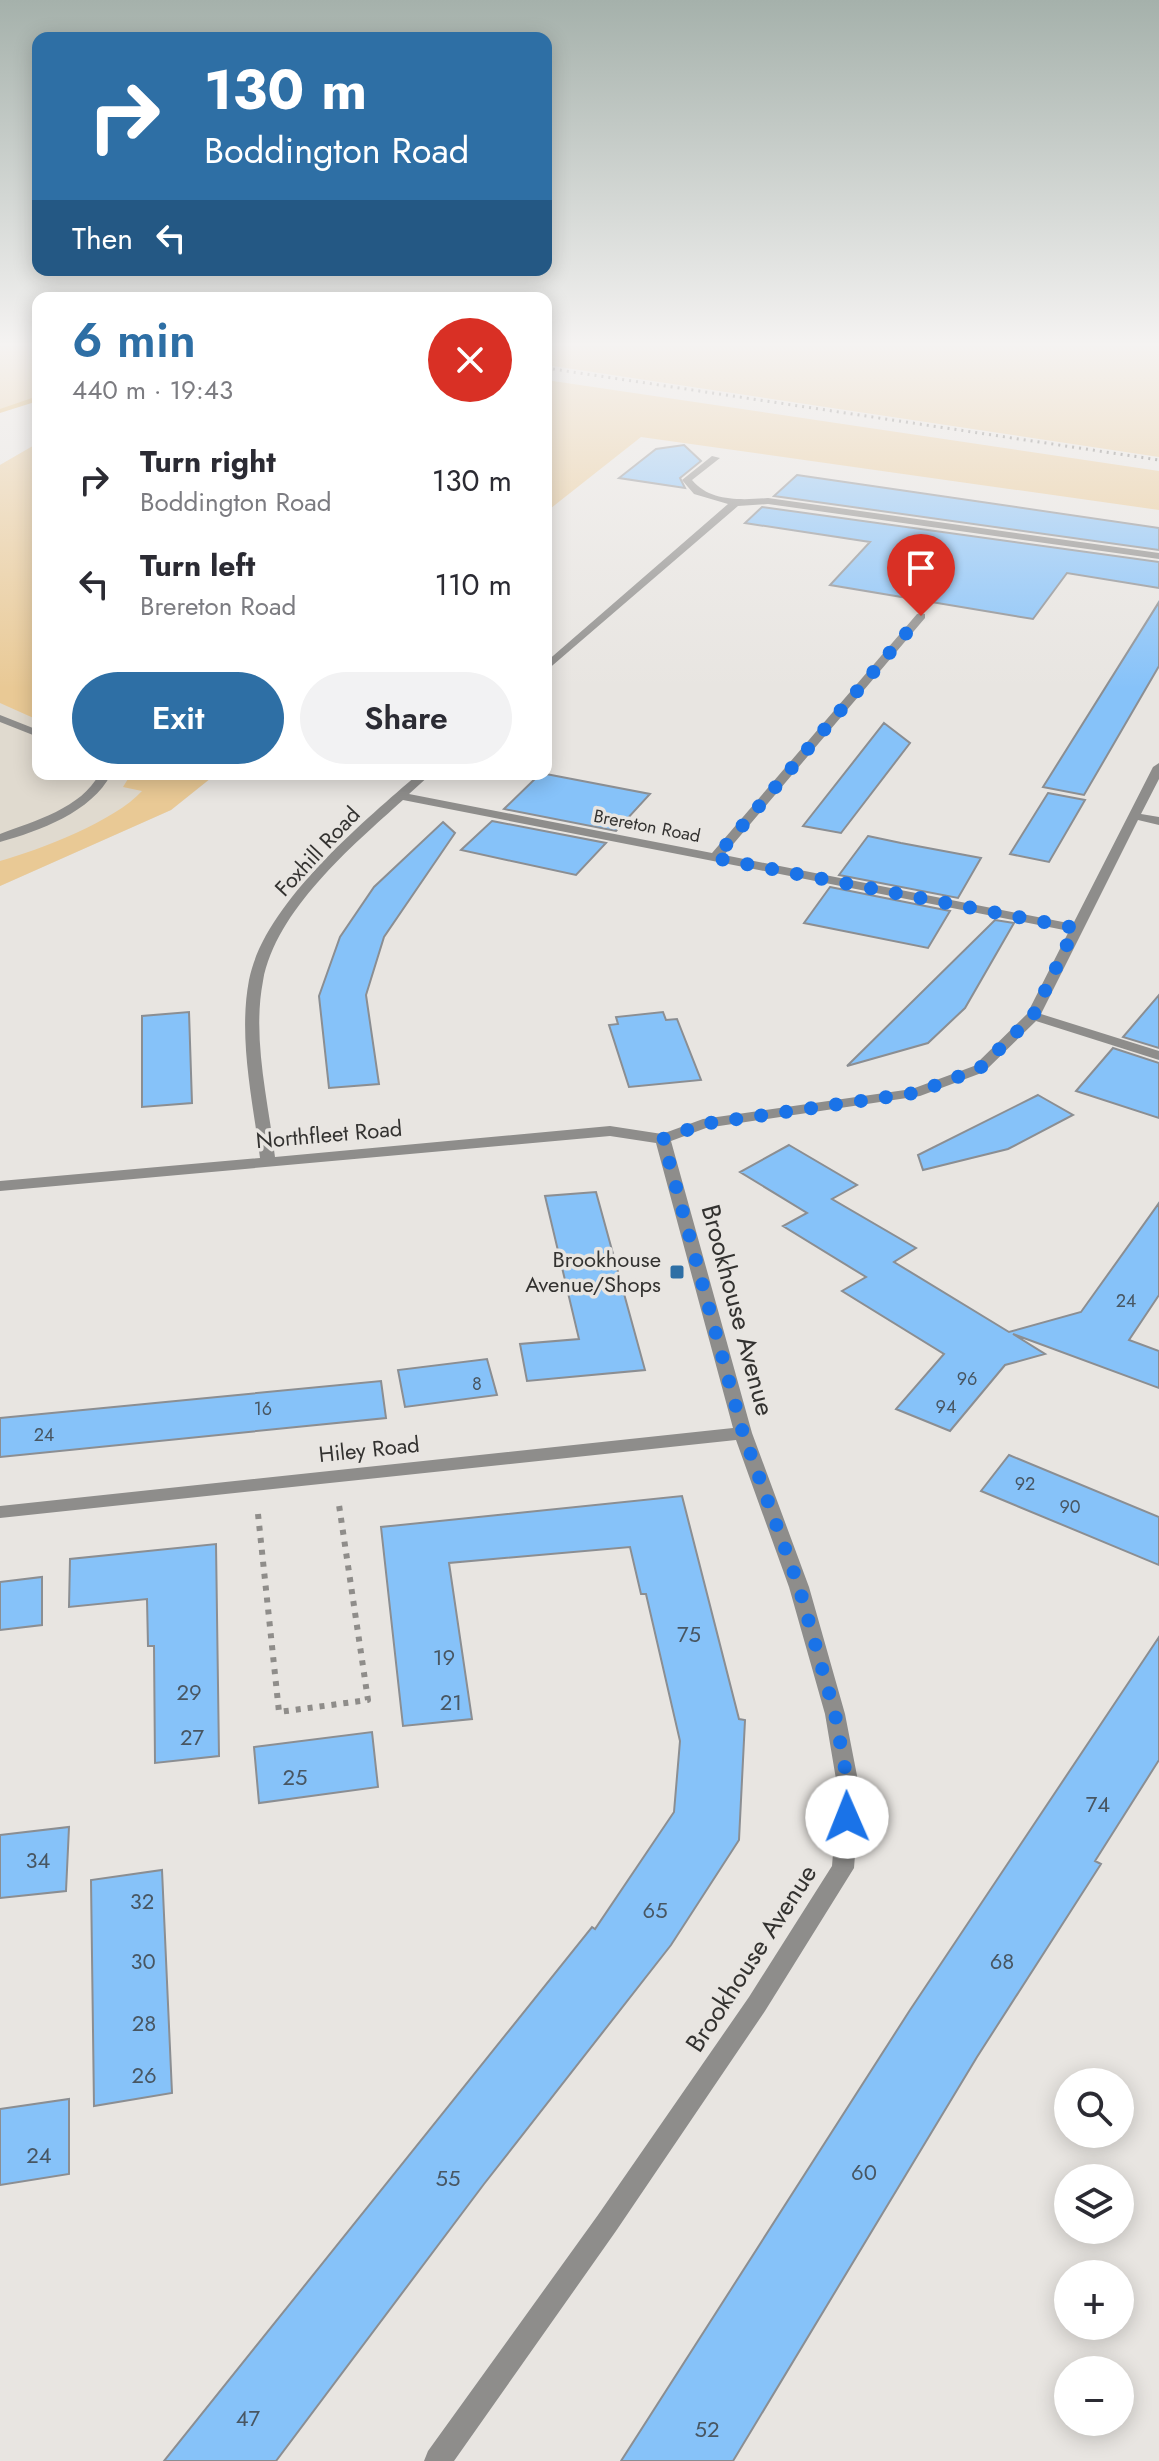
<!DOCTYPE html>
<meta charset="utf-8">
<style>
:root{--surface:#fff;--page:#f2f2f3;--text:#2b2b33;--muted:#7c7c81;--accent:#2e6fa5}
body{margin:0;font-family:Jost,sans-serif;background:var(--page);color:var(--text);height:100vh;display:flex;flex-direction:column;font-size:30px;white-space:nowrap}
*{box-sizing:border-box;margin:0}
p{font-size:26px;color:var(--muted)}
.icon{flex:none;width:44px;height:44px;fill:none;stroke:currentColor;stroke-width:2;stroke-linecap:round;stroke-linejoin:round}
.map{position:relative;flex:1;overflow:hidden}
.sheet{position:absolute;left:32px;top:292px;width:520px;height:488px;display:flex;flex-direction:column;background:var(--surface);border-radius:16px;box-shadow:0 4px 20px #0003}
.sheet>*{flex:none}
.top-card{position:absolute;left:32px;top:32px;width:520px;height:244px;border-radius:16px;box-shadow:0 4px 20px #0003;background:#2e6fa5;color:#fff;overflow:hidden}
.tools{position:absolute;left:1054px;top:2068px;display:grid;gap:16px}
.tools a{display:grid;place-items:center;width:80px;height:80px;border-radius:50%;background:var(--surface);box-shadow:0 4px 20px #0003;font-size:40px}
.pin{position:absolute;display:grid;place-items:center;width:68px;height:68px;color:#fff;margin:-82px -34px;border-radius:50% 50% 50% 0;rotate:-45deg;box-shadow:0 0 8px #0007}
.pin .icon{rotate:45deg}
.me{position:absolute;width:88px;margin:-44px;rotate:359deg;stroke-linejoin:round;filter:drop-shadow(0 0 6px #0008)}
.turn{display:flex;align-items:center;gap:28px;height:168px;padding:0 40px;font-size:36px}
.turn .icon{width:104px;height:104px;stroke-width:2.5}
.turn b{display:block;font-size:56px;line-height:68px}
.then{display:flex;align-items:center;height:76px;padding:0 40px;background:#0003;gap:16px;font-size:30px}
.round{display:grid;place-items:center;flex:none;width:84px;height:84px;border-radius:42px;background:var(--page)}
.headline{display:flex;align-items:center;justify-content:space-between;height:136px;padding:0 40px}
h1{font-size:48px;font-weight:600;line-height:60px;color:var(--accent)}
.button{display:flex;gap:16px;margin-top:auto;padding:16px 40px}
.button a{flex:1;height:92px;border-radius:48px;background:var(--accent);color:#fff;font-size:32px;font-weight:600;line-height:92px;text-align:center}
.button a+a{background:var(--page);color:var(--text)}
ul{padding:0;list-style:none}
li{display:flex;align-items:center;gap:24px;height:104px;padding:0 40px}
li div{flex:1}
li b{display:block;font-size:30px}
li em{font-style:normal}
.map>svg:first-child{display:block}
</style>
<div class="map">
<svg width="1159" height="2461" viewBox="0 0 1159 2461">
<rect width="100%" height="100%" fill="#e8e5e1"/>
<!-- built -->
<path fill="#e0dacf" d="M38,443V774H216L171,810L0,886V465Z"/>
<!-- green -->
<path fill="#e9c995" d="M0,345H38V399L0,411Z
M546,345H1159V457L546,365Z
M546,380L1159,471V510L641,437L546,512Z
M38,443V720L0,703V465Z
M131,774H216L171,810L0,886V861C39,850 115,821 142,791L123,787Z"/>
<g fill="none" stroke-linecap="round" stroke-linejoin="round">
<!-- stream -->
<path fill="#e0ad50" fill-rule="evenodd" d="M35,397H38V401L0,413V409Z"/>
</g>
<!-- building -->
<path fill="#86c2f9" stroke="#8b8e92" stroke-width="2" d="M684,445L701,461L680,478L685,488L619,478L656,449Z
M797,475L1159,528V550L774,496Z
M762,507L1159,562V588L1067,573L1033,619L830,585L870,542L745,523Z
M1159,602V666L1084,795L1043,787Z
M884,723L910,743L841,833L803,826Z
M540,774H546L650,794L616,831L504,809Z
M1048,793L1085,800L1049,862L1010,854Z
M492,821L606,843L576,875L461,850Z
M443,822L455,833L384,937L366,995L379,1084L329,1088L319,996L340,937L374,887Z
M868,836L901,843L981,858L958,898L839,875Z
M830,887L950,911L928,948L804,923Z
M995,920L1014,923L965,1008L928,1043L847,1066Z
M1159,995V1048L1123,1037Z
M189,1012L192,1103L142,1107V1016Z
M663,1012L666,1020L677,1019L701,1080L629,1087L609,1025L618,1024L616,1017Z
M1113,1048L1159,1063V1118L1076,1091Z
M1038,1095L1073,1115L1008,1149L923,1170L918,1155Z
M789,1145L857,1185L832,1199L916,1248L894,1262L1009,1332L1081,1312L1159,1203V1295L1129,1340L1159,1351V1388L1013,1334L1045,1354L1005,1365L950,1431L896,1409L944,1354L842,1291L866,1277L783,1226L807,1213L740,1172Z
M596,1192L645,1370L527,1381L520,1344L579,1339L545,1196Z
M487,1359L497,1395L405,1407L398,1370Z
M381,1381L386,1418L0,1457V1418Z
M1009,1455L1159,1517V1565L981,1491Z
M682,1496L739,1719L745,1720L739,1840L671,1945L484,2184L276,2461H164L592,1927L595,1929L674,1812L680,1741L646,1594H641L630,1547L449,1563L472,1719L403,1726L381,1527Z
M216,1544L219,1756L155,1763L154,1646H148L147,1599L69,1607L70,1559Z
M42,1577V1625L0,1630V1582Z
M1159,1637V1760L1095,1861L1101,1864L977,2057L733,2461H621L910,2010Z
M372,1732L378,1787L259,1803L254,1747Z
M69,1827L66,1891L0,1898V1835Z
M162,1870L172,2093L94,2106L91,1880Z
M69,2099V2174L0,2185V2109Z"/>
<g fill="none" stroke-linecap="round" stroke-linejoin="round">
<!-- path -->
<path stroke="#8f8d8a" stroke-width="6" stroke-dasharray="5 7" stroke-linecap="butt" d="M258,1514L279,1712L368,1700L339,1505"/>
<!-- lane -->
<path fill="#8e8d8b" fill-rule="evenodd" d="M0,715L38,730V737L0,722Z
M99,774H111C92,812 39,831 0,842V834C34,821 82,808 99,774Z"/>
<!-- street -->
<path fill="#8e8d8b" fill-rule="evenodd" d="M712,456L720,458L692,480C710,502 742,500 768,498L1159,553V559L768,504L738,506L546,671V662L728,504L694,494L682,480Z
M921,613L925,614V618L724,855L1073,924L1153,767L1159,763V779L1141,814L1159,817V825L1138,820L1041,1014L1159,1051V1060L1036,1021L984,1072L920,1096L706,1128L671,1141L752,1433L809,1587L845,1714L860,1791L854,1868L765,2011L616,2231L454,2461H424L428,2451L598,2215L749,1997L832,1866L838,1791L825,1714L789,1587L736,1440L0,1518V1506L733,1428L656,1143L610,1136L0,1191V1181L260,1158C253,1101 238,1038 249,980C264,904 361,824 418,774H431L409,794L712,853L917,614ZM403,800L1069,931L1027,1014L974,1066L912,1089L703,1119L662,1134L610,1126L275,1157C268,1100 252,1038 263,981C276,910 352,846 403,800Z"/>
<!-- rail -->
<path stroke="#6b6a67" stroke-width="3" stroke-dasharray="2 5" stroke-linecap="butt" d="M546,368L1159,460"/>
</g>
<!-- sky -->
<linearGradient id="sky" x2="0" y2="1"><stop stop-color="#a5b1ab"/><stop offset="0.5" stop-color="#f5f3f2"/><stop offset="1" stop-color="#f5f3f2" stop-opacity="0"/></linearGradient>
<rect width="1159" height="689" fill="url(#sky)"/>
<g fill="none" stroke-linecap="round" stroke-linejoin="round">
<!-- route -->
<path stroke="#1a73e8" stroke-width="14" stroke-dasharray="0 25.2" d="M847,1817L849,1791L835,1714L799,1587L743,1433L663,1139L703,1124L915,1093L979,1069L1033,1016L1075,928L715,858L921,616"/>
</g>
<!-- markers -->
<rect fill="#2e6fa5" stroke="#e8e5e1" stroke-width="3" x="669" y="1264" width="16" height="16" rx="4"/>
<g text-anchor="middle" dominant-baseline="central" stroke-width="7" stroke-linejoin="round" paint-order="stroke">
<!-- far-street labels -->
<g font-size="18" fill="#333230" stroke="#e8e5e1">
<text transform="translate(647 826) rotate(11)">Brereton Road</text>
</g>
<!-- number labels -->
<g font-size="18" fill="#485662">
<text x="1126" y="1301">24</text>
<text x="967" y="1379">96</text>
<text x="477" y="1384">8</text>
<text x="946" y="1407">94</text>
<text x="263" y="1409">16</text>
<text x="44" y="1435">24</text>
<text x="1025" y="1484">92</text>
<text x="1070" y="1507">90</text>
</g>
<!-- street labels -->
<g font-size="22" fill="#333230" stroke="#e8e5e1">
<text transform="translate(317 851) rotate(-47)">Foxhill Road</text>
<text transform="translate(329 1134) rotate(-5)">Northfleet Road</text>
<text transform="translate(369 1449) rotate(-6)">Hiley Road</text>
</g>
<!-- poi labels -->
<g font-size="22" fill="#333230" stroke="#e8e5e1" text-anchor="end">
<text x="661" y="1259">Brookhouse<tspan x="661" dy="25">Avenue/Shops</tspan></text>
</g>
<!-- near-number labels -->
<g font-size="22" fill="#485662">
<text x="689" y="1634">75</text>
<text x="444" y="1657">19</text>
<text x="189" y="1692">29</text>
<text x="451" y="1702">21</text>
<text x="192" y="1737">27</text>
<text x="295" y="1777">25</text>
<text x="1098" y="1804">74</text>
<text x="38" y="1860">34</text>
<text x="142" y="1901">32</text>
<text x="655" y="1910">65</text>
<text x="143" y="1961">30</text>
<text x="1002" y="1961">68</text>
<text x="144" y="2023">28</text>
<text x="144" y="2075">26</text>
<text x="39" y="2155">24</text>
<text x="864" y="2172">60</text>
<text x="448" y="2178">55</text>
<text x="248" y="2418">47</text>
<text x="707" y="2429">52</text>
</g>
<!-- near-street labels -->
<g font-size="26" fill="#333230" stroke="#e8e5e1">
<text transform="translate(738 1310) rotate(75)">Brookhouse Avenue</text>
<text transform="translate(751 1958) rotate(-57)">Brookhouse Avenue</text>
</g>
</g>
</svg>
<div class="tools">
<a><svg class="icon" aria-label="search" viewBox="0 0 24 24"><circle cx="10" cy="10" r="6"/><path d="M15 15l6 6"/></svg></a>
<a><svg class="icon" aria-label="layers" viewBox="0 0 24 24"><path d="M12 4l9 5-9 5-9-5zM3 14l9 5 9-5"/></svg></a>
<a>+</a>
<a>−</a>
</div>
<div class="pin" style="left:921px;top:616px;background:#d93025"><svg class="icon" aria-label="arrive" viewBox="0 0 24 24"><path d="M6 21V4h12l-3 4 3 4H6"/></svg></div>
<svg class="me" style="left:847px;top:1817px" viewBox="-20 -20 40 40"><circle r="19" fill="#fff"/><path d="M0-13L10 11 0 6-10 11z" fill="#1a73e8"/></svg>
<div class="top-card">
<div class="turn"><svg class="icon" aria-label="right" viewBox="0 0 24 24"><path d="M7 20v-9h11M14 6l5 5-5 5"/></svg><div><b>130 m</b>Boddington Road</div></div>
<div class="then">Then<svg class="icon" aria-label="left" viewBox="0 0 24 24"><path d="M17 20v-9H6M10 6l-5 5 5 5"/></svg></div>
</div>
<section class="sheet">
<div class="headline"><div><h1>6 min</h1><p>440 m · 19:43</p></div><a class="round" style="background:#d93025;color:#fff"><svg class="icon" aria-label="close" viewBox="0 0 24 24"><path d="M6 6l12 12M18 6L6 18"/></svg></a></div>
<ul>
<li><svg class="icon" aria-label="right" viewBox="0 0 24 24"><path d="M7 20v-9h11M14 6l5 5-5 5"/></svg><div><b>Turn right</b><p>Boddington Road</p></div><em>130 m</em></li>
<li><svg class="icon" aria-label="left" viewBox="0 0 24 24"><path d="M17 20v-9H6M10 6l-5 5 5 5"/></svg><div><b>Turn left</b><p>Brereton Road</p></div><em>110 m</em></li>
</ul>
<div class="button"><a>Exit</a><a>Share</a></div>
</section>
</div>
